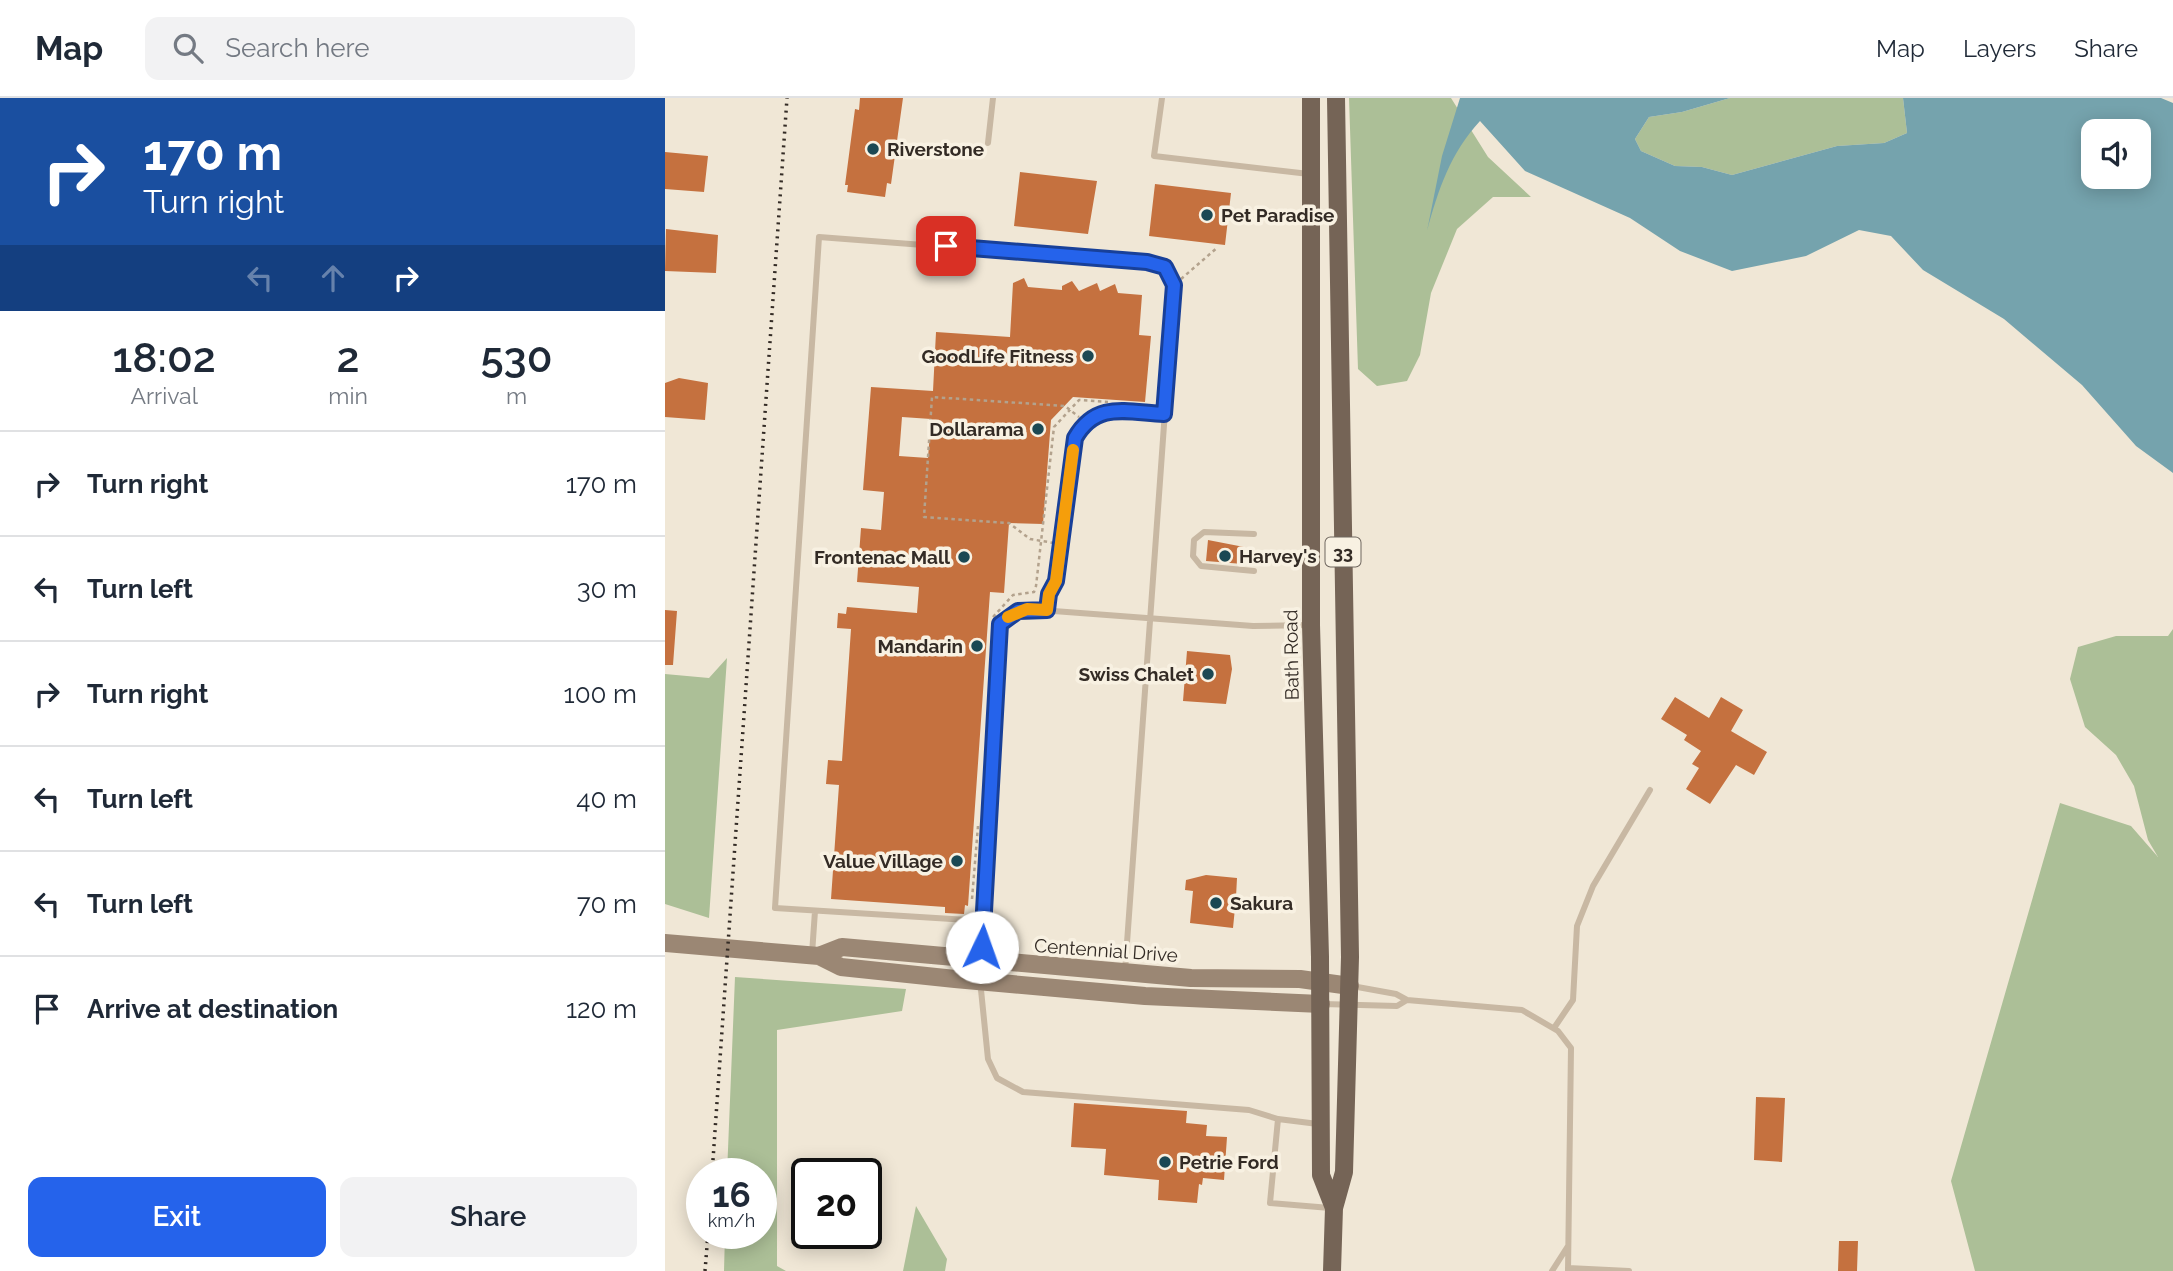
<!DOCTYPE html>
<style>
:root{--surface:#fff;--page:#f2f2f3;--text:#1f2937;--muted:#747a83;--line:#e0e1e3;--accent:#2563eb}
body{margin:0;font-family:Raleway,sans-serif;background:var(--page);color:var(--text);height:100vh;display:flex;flex-direction:column;font-size:26px;white-space:nowrap}
*{box-sizing:border-box;margin:0}
p{font-size:23px;color:var(--muted)}
.icon{flex:none;width:38px;height:38px;fill:none;stroke:currentColor;stroke-width:2;stroke-linecap:round;stroke-linejoin:round}
.map{position:relative;flex:1;overflow:hidden}
.drawer{display:flex;flex-direction:column;background:var(--surface);width:665px}
.drawer>*{flex:none}
.hud{background:#1a4fa0;color:#fff;overflow:hidden}
.controls{position:absolute;left:1416px;top:21px;display:grid;gap:14px}
.controls a{display:grid;place-items:center;width:70px;height:70px;border-radius:14px;background:var(--surface);box-shadow:0 4px 18px #0003;font-size:35px}
.speed{position:absolute;left:21px;top:1060px;display:flex;gap:14px;font-size:35px;font-weight:700;text-align:center}
.speed>*{display:grid;place-content:center;width:91px;height:91px;border-radius:50%;background:var(--surface);box-shadow:0 4px 18px #0003;line-height:1}
.speed small{font-size:18px;font-weight:400}
.speed .limit{border:4px solid #111;border-radius:10px;background:#fff;color:#111}
.pin{position:absolute;display:grid;place-items:center;width:60px;height:60px;color:#fff;margin:-30px;border-radius:14px;box-shadow:0 4px 10px #0006}
.me{position:absolute;width:77px;margin:-38px;rotate:3deg;stroke-linejoin:round;filter:drop-shadow(0 0 5px #0008)}
.turn{display:flex;align-items:center;gap:24px;height:147px;padding:0 28px;font-size:32px}
.turn .icon{width:91px;height:91px;stroke-width:2.5}
.turn b{display:block;font-size:49px;line-height:60px}
.lanes{display:flex;align-items:center;height:66px;padding:0 28px;background:#0003;justify-content:center;gap:35px;direction:ltr}
.lanes .off{opacity:.35}
.eta{display:flex;justify-content:space-evenly;align-items:center;height:119px;text-align:center}
.eta b{font-size:42px;font-weight:600;line-height:49px}
.action{display:flex;gap:14px;margin-top:auto;padding:14px 28px}
.action a{flex:1;height:80px;border-radius:14px;background:var(--accent);color:#fff;font-size:28px;font-weight:600;line-height:80px;text-align:center}
.action a+a{background:var(--page);color:var(--text)}
ul{padding:0;list-style:none}
li{display:flex;align-items:center;gap:21px;height:105px;padding:0 28px;border-top:2px solid var(--line)}
li div{flex:1}
li b{display:block;font-size:26px}
li em{font-style:normal}
header{display:flex;align-items:center;gap:42px;box-sizing:border-box;height:98px;padding:0 35px;background:var(--surface);border-bottom:2px solid var(--line)}
header strong{font-size:33px}
nav{display:flex;gap:38px;margin-inline-start:auto;font-size:24px}
.search{width:490px;height:63px;background:var(--page);display:flex;align-items:center;gap:18px;box-sizing:border-box;padding:0 24px;border-radius:14px;color:var(--muted);font-size:26px}
main{display:flex;flex:1;min-height:0}
.map>svg:first-child{display:block}
</style>
<header>
<strong>Map</strong>
<div class="search"><svg class="icon" aria-label="search" viewBox="0 0 24 24"><circle cx="10" cy="10" r="6"/><path d="M15 15l6 6"/></svg>Search here</div>
<nav><a>Map</a><a>Layers</a><a>Share</a></nav>
</header>
<main>
<section class="drawer">
<div class="hud">
<div class="turn"><svg class="icon" aria-label="right" viewBox="0 0 24 24"><path d="M7 20v-9h11M14 6l5 5-5 5"/></svg><div><b>170 m</b>Turn right</div></div>
<div class="lanes"><svg class="icon off" aria-label="left" viewBox="0 0 24 24"><path d="M17 20v-9H6M10 6l-5 5 5 5"/></svg><svg class="icon off" aria-label="ahead" viewBox="0 0 24 24"><path d="M12 20V5M6 11l6-6 6 6"/></svg><svg class="icon" aria-label="right" viewBox="0 0 24 24"><path d="M7 20v-9h11M14 6l5 5-5 5"/></svg></div>
</div>
<div class="eta">
<div><b>18:02</b><p>Arrival</p></div>
<div><b>2</b><p>min</p></div>
<div><b>530</b><p>m</p></div>
</div>
<ul>
<li><svg class="icon" aria-label="right" viewBox="0 0 24 24"><path d="M7 20v-9h11M14 6l5 5-5 5"/></svg><div><b>Turn right</b></div><em>170 m</em></li>
<li><svg class="icon" aria-label="left" viewBox="0 0 24 24"><path d="M17 20v-9H6M10 6l-5 5 5 5"/></svg><div><b>Turn left</b></div><em>30 m</em></li>
<li><svg class="icon" aria-label="right" viewBox="0 0 24 24"><path d="M7 20v-9h11M14 6l5 5-5 5"/></svg><div><b>Turn right</b></div><em>100 m</em></li>
<li><svg class="icon" aria-label="left" viewBox="0 0 24 24"><path d="M17 20v-9H6M10 6l-5 5 5 5"/></svg><div><b>Turn left</b></div><em>40 m</em></li>
<li><svg class="icon" aria-label="left" viewBox="0 0 24 24"><path d="M17 20v-9H6M10 6l-5 5 5 5"/></svg><div><b>Turn left</b></div><em>70 m</em></li>
<li><svg class="icon" aria-label="arrive" viewBox="0 0 24 24"><path d="M6 21V4h12l-3 4 3 4H6"/></svg><div><b>Arrive at destination</b></div><em>120 m</em></li>
</ul>
<div class="action"><a>Exit</a><a>Share</a></div>
</section>
<div class="map">
<svg width="1508" height="1173" viewBox="0 0 1508 1173">
<rect width="100%" height="100%" fill="#f0e7d6"/>
<!-- green -->
<path fill="#acbf97" d="M684,0H786L823,59L866,99H828L792,131L766,195L755,257L742,283L712,288L693,271Z
M1065,0H1238L1242,35L1219,45L1172,48L1067,77L1037,69L1010,68L976,53L970,41L984,19L1017,14Z
M1508,531V1173H1310L1286,1083L1395,705L1466,728L1493,759L1483,742L1469,688L1451,657L1420,629L1405,581L1413,549L1451,538H1503Z
M62,560L44,820L0,806V576L44,580Z
M70,879L241,891L237,913L112,932V1168L121,1173H59L60,1136H96V1076H62Z
M251,1108L282,1161L280,1173H238Z"/>
<!-- water -->
<path fill="#75a3ad" fill-rule="evenodd" d="M795,0H1065L1017,14L984,19L970,41L976,53L1010,68L1037,69L1067,77L1172,48L1219,45L1242,35L1238,0H1496L1508,5V375L1471,348L1417,287L1339,221L1258,172L1226,138L1194,132L1141,158L1067,173L1015,153L965,120L860,73L815,23C786,54 773,92 762,133L777,58ZM1428,33H1474V79H1428Z"/>
<!-- building -->
<path fill="#c5713f" fill-rule="evenodd" d="M195,0H238L226,86L222,85L220,99L182,94L183,87H180L190,11L194,12Z
M0,54L43,58L39,94L0,91Z
M355,74L432,83L423,136L349,128Z
M490,86L566,95L560,147L484,138Z
M1,131L53,137L51,175L0,173Z
M359,180L363,189L397,192V188L407,183L414,193L432,185L435,193L450,186L453,195L477,197L474,237L486,238L480,304L408,299L386,322L378,426L344,425L339,495L325,494L303,808L300,807L299,816L280,815V809L166,801L174,687L161,686L163,662L177,663L186,531L172,530L173,515L181,516L182,509L252,515L254,489L192,484L196,430L216,432L219,394L198,392L206,289L268,293L271,234L345,239L348,185ZM237,319L266,321L263,360L234,358Z
M14,280L43,285L40,322L0,319V285Z
M543,442L579,449L578,466L541,463Z
M0,512L12,513L8,567H0Z
M522,553L565,557L567,571L561,606L518,603Z
M1010,599L1044,620L1056,599L1078,612L1066,633L1102,654L1089,677L1071,667L1045,706L1021,691L1034,670L1027,666L1036,653L1019,642L1022,637L996,621Z
M541,777L572,780L571,799L575,800L574,811L570,810L568,830L525,825L528,793L520,792L521,782Z
M1091,999L1120,1000L1117,1064L1089,1062Z
M409,1005L522,1013L521,1025L542,1027L541,1038L562,1039L559,1082L538,1080L537,1087L534,1086L532,1105L493,1102L494,1082L439,1077L441,1051L406,1049Z
M1174,1143H1193L1192,1173H1173Z"/>
<g fill="none" stroke-linecap="round" stroke-linejoin="round">
<!-- path -->
<path stroke="#b3a28d" stroke-width="2.5" stroke-dasharray="3.5 3.5" stroke-linecap="butt" d="M516,181L553,149
M389,445L365,441L344,425L259,419L267,299L400,308L414,319
M328,519L348,497L369,494L371,488L389,329L414,302L443,304
M307,801L313,728"/>
<!-- service -->
<path stroke="#c8b8a3" stroke-width="6" d="M497,0L489,58L644,76
M323,45L328,0
M589,473L536,468L528,458L529,442L539,434L589,436
M382,512L384,496L391,483L410,340C431,303 461,314 499,316
M645,527L588,528L362,511L353,513L335,526L315,882L323,961L332,980L358,994L584,1012L613,1021L653,1026
M319,823L110,810L154,139L482,164L501,169L509,187L460,873
M147,856L150,813
M687,888L731,896L742,902L857,912L893,933L906,950L903,1173
M658,906L732,908L742,902
M889,930L908,902L912,828L928,788L985,692
M613,1021L605,1105L665,1110
M903,1170L964,1173
M887,1173L903,1148"/>
<!-- secondary -->
<path stroke="#9b8774" stroke-width="18" d="M0,845L154,858L176,869L290,881L480,898L656,906
M154,858L177,849L526,880L635,881L685,888"/>
<!-- primary -->
<path stroke="#756456" stroke-width="18" d="M646,0V527L655,859L656,1077L669,1110
M667,1173L669,1110L679,1074L685,859L671,0"/>
<!-- rail -->
<path stroke="#332b25" stroke-width="3.5" stroke-dasharray="2 5" stroke-linecap="butt" d="M47,1076L122,0
M40,1173L43,1136"/>
</g>
<g fill="none" stroke-linecap="round" stroke-linejoin="round">
<defs>
<path id="route" d="M281,148L482,164L500,169L509,187L499,316C461,314 431,303 410,340L391,483L384,496L382,512L353,513L335,526L317,849"/>
</defs>
<!-- route casing -->
<use href="#route" stroke="#184099" stroke-width="18"/>
<!-- route -->
<use href="#route" stroke="#2563eb" stroke-width="12"/>
<!-- slow -->
<path stroke="#f59e0b" stroke-width="12" d="M343,519L362,511L382,512L384,496L391,483L408,352"/>
</g>
<!-- markers -->
<g fill="#1b4853" stroke="#f8f1e2" stroke-width="2.5">
<circle cx="208" cy="51" r="7"/>
<circle cx="542" cy="117" r="7"/>
<circle cx="423" cy="258" r="7"/>
<circle cx="373" cy="331" r="7"/>
<circle cx="560" cy="458" r="7"/>
<circle cx="299" cy="459" r="7"/>
<circle cx="312" cy="548" r="7"/>
<circle cx="543" cy="576" r="7"/>
<circle cx="292" cy="763" r="7"/>
<circle cx="551" cy="805" r="7"/>
<circle cx="500" cy="1064" r="7"/>
</g>
<g text-anchor="middle" dominant-baseline="central" stroke-width="7" stroke-linejoin="round" paint-order="stroke">
<!-- shield labels -->
<rect fill="#f8f1e2" stroke="#6e665e" stroke-width="2" x="660.5" y="439.5" width="35" height="29" rx="5"/>
<g font-size="18" font-weight="bold" fill="#332b25">
<text x="678" y="454">33</text>
</g>
<!-- poi labels -->
<g font-size="19" font-weight="bold" fill="#332b25" stroke="#f8f1e2" text-anchor="end">
<text x="222" y="51" text-anchor="start">Riverstone</text>
<text x="556" y="117" text-anchor="start">Pet Paradise</text>
<text x="409" y="258">GoodLife Fitness</text>
<text x="359" y="331">Dollarama</text>
<text x="574" y="458" text-anchor="start">Harvey's</text>
<text x="285" y="459">Frontenac Mall</text>
<text x="298" y="548">Mandarin</text>
<text x="529" y="576">Swiss Chalet</text>
<text x="278" y="763">Value Village</text>
<text x="565" y="805" text-anchor="start">Sakura</text>
<text x="514" y="1064" text-anchor="start">Petrie Ford</text>
</g>
<!-- street labels -->
<g font-size="19" fill="#332b25" stroke="#f8f1e2">
<text transform="translate(626 557) rotate(-91)">Bath Road</text>
<text transform="translate(441 852) rotate(4)">Centennial Drive</text>
</g>
</g>
</svg>
<div class="controls">
<a><svg class="icon" aria-label="sound" viewBox="0 0 24 24"><path d="M4 9h4l5-4v14l-5-4H4zM17 9q2 3 0 6"/></svg></a>
</div>
<div class="speed"><div>16<small>km/h</small></div><div class="limit">20</div></div>
<div class="pin" style="left:281px;top:148px;background:#d93025"><svg class="icon" aria-label="arrive" viewBox="0 0 24 24"><path d="M6 21V4h12l-3 4 3 4H6"/></svg></div>
<svg class="me" style="left:317px;top:849px" viewBox="-20 -20 40 40"><circle r="19" fill="#fff"/><path d="M0-13L10 11 0 6-10 11z" fill="#2563eb"/></svg>
</div>
</main>
